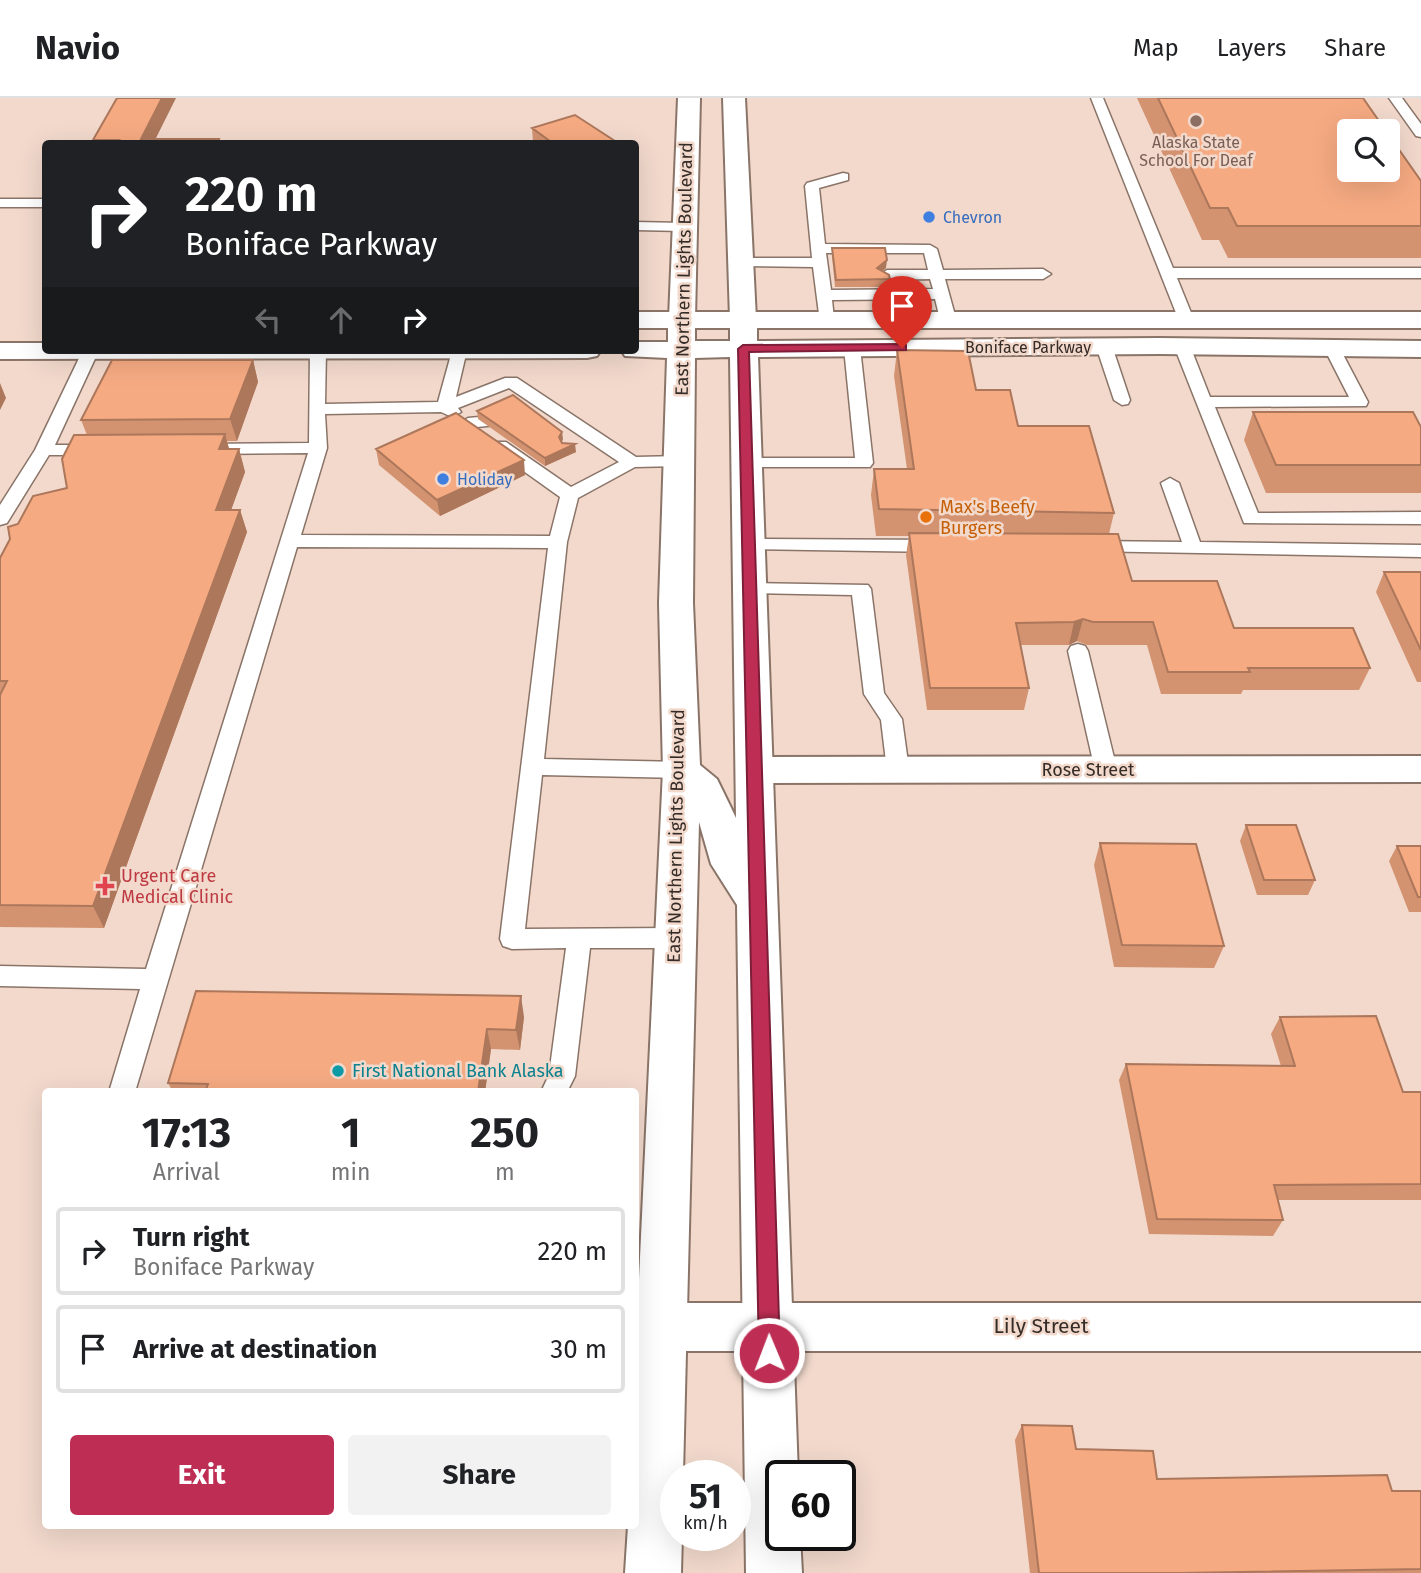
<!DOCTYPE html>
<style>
:root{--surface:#fff;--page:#f2f2f2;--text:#202124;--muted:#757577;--line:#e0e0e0;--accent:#be2e54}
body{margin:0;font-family:"Fira Sans",sans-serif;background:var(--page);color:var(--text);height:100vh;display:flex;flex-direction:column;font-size:26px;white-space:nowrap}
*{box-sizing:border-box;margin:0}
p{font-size:23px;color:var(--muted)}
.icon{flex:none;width:38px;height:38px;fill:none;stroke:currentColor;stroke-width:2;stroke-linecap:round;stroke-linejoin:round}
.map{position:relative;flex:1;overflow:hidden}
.sheet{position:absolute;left:42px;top:990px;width:597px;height:441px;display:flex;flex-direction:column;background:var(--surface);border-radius:7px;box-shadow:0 7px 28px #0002}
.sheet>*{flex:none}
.guide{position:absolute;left:42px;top:42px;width:597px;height:214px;border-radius:7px;box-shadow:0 7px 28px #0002;background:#202124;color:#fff;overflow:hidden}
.buttons{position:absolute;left:1337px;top:21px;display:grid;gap:14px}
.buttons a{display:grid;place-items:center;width:63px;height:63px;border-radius:7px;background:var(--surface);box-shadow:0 7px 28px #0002;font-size:35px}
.speed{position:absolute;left:660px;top:1362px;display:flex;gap:14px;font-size:35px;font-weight:700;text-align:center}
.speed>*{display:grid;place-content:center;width:91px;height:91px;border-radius:50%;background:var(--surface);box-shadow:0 7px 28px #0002;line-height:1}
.speed small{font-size:18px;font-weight:400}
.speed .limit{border:4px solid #111;border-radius:10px;background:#fff;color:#111}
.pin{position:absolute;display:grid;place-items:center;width:60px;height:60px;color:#fff;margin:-72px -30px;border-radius:50% 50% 50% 0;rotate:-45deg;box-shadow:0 0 7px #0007}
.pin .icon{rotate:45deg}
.me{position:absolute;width:77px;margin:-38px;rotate:359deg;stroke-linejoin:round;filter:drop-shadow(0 0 5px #0008)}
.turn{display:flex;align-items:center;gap:24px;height:147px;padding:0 28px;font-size:32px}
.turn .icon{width:91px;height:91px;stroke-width:2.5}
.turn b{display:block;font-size:49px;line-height:60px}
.lanes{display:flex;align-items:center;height:66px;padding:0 28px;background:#0003;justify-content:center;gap:35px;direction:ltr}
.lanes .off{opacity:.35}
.eta{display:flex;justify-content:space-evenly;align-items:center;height:119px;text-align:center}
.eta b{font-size:42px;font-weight:700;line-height:49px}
.cta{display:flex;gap:14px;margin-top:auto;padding:14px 28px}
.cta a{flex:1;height:80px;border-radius:7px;background:var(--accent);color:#fff;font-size:28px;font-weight:700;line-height:80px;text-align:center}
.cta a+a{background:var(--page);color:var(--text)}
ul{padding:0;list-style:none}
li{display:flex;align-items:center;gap:21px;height:88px;margin:0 14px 10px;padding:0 14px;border:4px solid var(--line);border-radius:7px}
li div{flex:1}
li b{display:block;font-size:26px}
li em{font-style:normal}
header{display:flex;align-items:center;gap:42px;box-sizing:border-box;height:98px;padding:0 35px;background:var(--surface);border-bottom:2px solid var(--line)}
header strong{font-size:33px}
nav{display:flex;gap:38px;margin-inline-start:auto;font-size:24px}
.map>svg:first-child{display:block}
</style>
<header>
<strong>Navio</strong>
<nav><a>Map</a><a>Layers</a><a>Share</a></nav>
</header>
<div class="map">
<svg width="1421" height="1475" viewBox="0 0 1421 1475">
<rect width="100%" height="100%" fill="#f2d9cc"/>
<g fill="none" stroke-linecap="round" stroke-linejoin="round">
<defs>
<path id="service" d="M1091,0H1103L1173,170H1421V180H1177L1194,222L1186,227L1180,225Z
M1389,0H1402L1421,26V39L1416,38Z
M843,75L848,76V82L819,90L825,146L930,147L937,151L943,172L1043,171L1051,176L1043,181H945L956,221L948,226L940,221L935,201L832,202L834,221L826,226L820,224L813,169L741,168L734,164L741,160H812L805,88L807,85ZM826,155H924L928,172H887L879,177L887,182L930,181L933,191L831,192Z
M0,101H46V109H0Z
M635,124L683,125L690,129L683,133L635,132Z
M1104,243L1112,248L1130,302L1128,306L1122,307L1114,302L1096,248Z
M1182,243L1190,248L1210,299H1349L1324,250L1326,247H1338L1368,304L1366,308L1215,309L1258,415L1421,414V426L1244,425L1174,248Z
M852,245L860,250L873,365L870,369H741L738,365L741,361L747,360H855L844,250Z
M83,252H99L55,347H96L105,352L96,357H49L7,425L0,427V407L35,352Z
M310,252H326L325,306L438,304L452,253L467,252L456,299L505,280H517L636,359L680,358L689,363L680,368L635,369L578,400L567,444L544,661L682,664L690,666L693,672L690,678L682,680L542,677L525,831L675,830L684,833L687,840L684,847L675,850H590L575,978L567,994H541L549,977L566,850L512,851L503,848L500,841L548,450L297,449L135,994H109L140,891L0,888V868L146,871L308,355L200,356L191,351L200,346L309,345ZM509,290L619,364L571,389L506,344H494L491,348L494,352L560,399L550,438L301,437L327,350L325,316L441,314L452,319L461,314L458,310Z
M490,318L496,319L499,323L496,327L468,330L459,325L468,320Z
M1170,380L1179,385L1200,444L1421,447V459L1084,453L1082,449L1084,445L1091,443L1182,444L1161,385Z
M748,441L938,442L947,448L938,454L741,451L739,447L741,443Z
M750,485L868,487L871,491L884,595L902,621L909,672L906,678L898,680L890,678L887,672L881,622L864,596L852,497L743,495L740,491L743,487Z
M1078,546L1085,548L1088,553L1117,672L1114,678L1106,680L1098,678L1095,672L1068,553L1071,548Z"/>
<path id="minor" d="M1421,658V684L755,685L742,681L736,672L742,663L755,659Z
M660,1205H1421V1253H660L642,1246L635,1229L642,1212Z"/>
<path id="secondary" d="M678,0H700L695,221L691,227L682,229L673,227L669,221Z
M723,0H745L756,221L752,227L743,229L734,227L730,221Z"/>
<path id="primary" d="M635,214H1421V230H757V243L1159,240L1421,243V259L1159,256L758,259L798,1377H780V1437H800L802,1475H746L737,807L711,766L699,724L683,1377H676V1437H682L681,1475H625L628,1428H635V1266L663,672L659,505L667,260L625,258L621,252H635V244H668V230H635ZM695,230H730V243H695ZM730,259L736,720L717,681L700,667L693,505L695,260Z
M0,245H46V252H601L597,258L587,260L0,261Z"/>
</defs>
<!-- service casing -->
<use href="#service" stroke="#8a7468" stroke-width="3"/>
<!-- minor casing -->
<use href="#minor" stroke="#8a7468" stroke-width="4"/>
<!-- secondary casing -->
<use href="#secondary" stroke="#8a7468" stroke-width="4"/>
<!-- primary casing -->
<use href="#primary" stroke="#8a7468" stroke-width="4"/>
<!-- service -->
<use href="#service" fill="#fff" fill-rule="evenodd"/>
<!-- minor -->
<use href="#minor" fill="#fff" fill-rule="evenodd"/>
<!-- secondary -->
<use href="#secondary" fill="#fff" fill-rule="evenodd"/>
<!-- primary -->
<use href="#primary" fill="#fff" fill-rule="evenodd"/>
</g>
<!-- wall -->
<path fill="#d39270" d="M1137,0H1363L1421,83V160H1228L1219,142H1202Z
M532,30L615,43V46H535L533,44Z
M155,41H219L220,46H94L93,42Z
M832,150L886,170L882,173L890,181L889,189H835L832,158Z
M897,252L976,292L1018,328L1114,415L1109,436L1132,483L1234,530L1370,570L1359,592H1243L1241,596H1161L1147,547H1087L1077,543L1069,547H1021L1029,590L1024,612H927L906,457L909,438H876L871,397L874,371H907L894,278Z
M253,262L258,284L237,343H227L229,351H239L245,374L231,412H240L247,434L104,830L0,829V460L18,426L67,390L87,337L81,322Z
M477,313L563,341L562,344L576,354L545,368L478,321Z
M1253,314L1421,329V395H1266L1244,342Z
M376,351L525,377L440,418L379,367Z
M1384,474H1421V584H1417L1376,494Z
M1246,727L1315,782L1308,797H1257L1240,743Z
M1100,745L1224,848L1214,870L1114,869L1094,767Z
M1397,748H1421V814H1409L1389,763Z
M524,919L520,952L491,951L485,994H173L168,985Z
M1280,919L1403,994H1421V1102H1278L1283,1122L1273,1138L1149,1136L1119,982L1126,966L1281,968L1271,936Z
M1022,1327L1076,1351L1157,1381L1392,1393H1421V1475H1030L1015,1342Z"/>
<!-- shaded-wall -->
<path fill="#ac775b" d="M162,0H176L153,46L141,41Z
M887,162L886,170L877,178V170Z
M253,262L258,284L237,343L230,321Z
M0,285L6,300L0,312Z
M562,334L563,341L559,347V339Z
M225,336L231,358L219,351Z
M575,346L576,354L545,368V360Z
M239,351L245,374L223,434L216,412Z
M524,362L525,377L440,418L437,402Z
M240,412L247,434L104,830L93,808Z
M1083,521L1077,543L1069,547L1074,524Z
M521,898L524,919L520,952L516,932Z
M487,931L491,951L485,994H478Z"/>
<!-- building -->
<path fill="#f5aa82" stroke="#ac775b" stroke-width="2" d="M117,0H162L141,41H219L217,46H116L119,42H93Z
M1158,0H1363L1386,33H1349V72H1388V36L1421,83V128H1237L1228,110H1210Z
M575,17L615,43L608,46H554L532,30Z
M832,150H885L887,162L877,170L889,177L890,181L836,182Z
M897,252L968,253L976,292H1010L1018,328H1089L1114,415L879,411L874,371H914Z
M112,262H253L230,321L81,322Z
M513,297L562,334L559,339L562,345L575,346L545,360L477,313Z
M1253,314H1413L1421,329V367H1276Z
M456,315L524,362L437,402L376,351Z
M225,336L219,351H239L216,412H240L93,808L0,807V597L7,583H0V460L10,441L8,429L18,426L33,398L67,390L62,361L74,337Z
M909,435L1118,436L1132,483H1217L1234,530H1353L1370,570H1248L1250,574H1168L1153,524H1093L1083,521L1074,524L1016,525L1029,590H930Z
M1384,474H1421V552Z
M1246,727H1296L1315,782H1264Z
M1100,745L1196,746L1224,848L1122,847Z
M1397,748H1421V799H1418Z
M196,893L521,898L516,932L487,931L478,994H205L208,986L168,985Z
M1376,918L1403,994H1421V1086L1274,1087L1283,1122L1157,1121L1126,966L1295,968L1280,919Z
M1022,1327L1072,1328L1076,1351L1153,1353L1157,1381L1387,1377L1392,1393H1421V1471L1181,1475H1039Z"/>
<!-- route -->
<path fill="#be2e54" stroke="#7c1e37" stroke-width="2" d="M902,246L906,247V252L749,254L780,1255L776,1263L769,1266L762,1263L759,1255L738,251L743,247Z"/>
<!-- markers -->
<circle fill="#8d6e63" stroke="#f2d9cc" stroke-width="2.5" cx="1196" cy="23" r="7"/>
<g fill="#3f7fe0" stroke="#f2d9cc" stroke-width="2.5">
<circle cx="929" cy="119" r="7"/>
<circle cx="443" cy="381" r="7"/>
</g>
<circle fill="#e8710a" stroke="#f2d9cc" stroke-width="2.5" cx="926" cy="419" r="7"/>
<path fill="#e0444e" stroke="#f2d9cc" stroke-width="2.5" d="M101.5 777.5h7v7h7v7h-7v7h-7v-7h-7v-7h7z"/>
<circle fill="#0f9aa8" stroke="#f2d9cc" stroke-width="2.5" cx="338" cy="973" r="7"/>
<g text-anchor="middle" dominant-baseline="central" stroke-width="5" stroke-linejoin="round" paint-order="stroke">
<!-- far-education labels -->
<g font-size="16" fill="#785e54" stroke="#f2d9cc">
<text x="1196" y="44">Alaska State<tspan x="1196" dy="18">School For Deaf</tspan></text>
</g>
<!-- far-shop labels -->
<g font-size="16" fill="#366cbe" stroke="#f2d9cc" text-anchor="start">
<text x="943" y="119">Chevron</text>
<text x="457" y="381">Holiday</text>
</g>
<!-- far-street labels -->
<g font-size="16" fill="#352c27" stroke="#f2d9cc">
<text x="1028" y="249">Boniface Parkway</text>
</g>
<!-- street labels -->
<g font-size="18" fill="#352c27" stroke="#f2d9cc">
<text transform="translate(684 171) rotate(-89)">East Northern Lights Boulevard</text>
<text x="1088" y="672">Rose Street</text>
<text transform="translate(676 738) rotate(-89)">East Northern Lights Boulevard</text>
</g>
<!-- food labels -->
<g font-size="18" fill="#c56008" stroke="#f2d9cc" text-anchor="start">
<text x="940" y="409">Max's Beefy<tspan x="940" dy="21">Burgers</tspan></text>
</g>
<!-- health labels -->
<g font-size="18" fill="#be3a42" stroke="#f2d9cc" text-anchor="start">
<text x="121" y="778">Urgent Care<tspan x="121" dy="21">Medical Clinic</tspan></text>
</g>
<!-- culture labels -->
<g font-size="18" fill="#0d838f" stroke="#f2d9cc" text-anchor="start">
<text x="352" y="973">First National Bank Alaska</text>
</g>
<!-- near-street labels -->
<g font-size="21" fill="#352c27" stroke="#f2d9cc">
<text x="1041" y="1228">Lily Street</text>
</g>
</g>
</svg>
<div class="buttons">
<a><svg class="icon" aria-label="search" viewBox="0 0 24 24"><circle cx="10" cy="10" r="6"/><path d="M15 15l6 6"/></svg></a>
</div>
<div class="speed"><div>51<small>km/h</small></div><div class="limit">60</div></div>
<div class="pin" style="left:902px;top:250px;background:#d93025"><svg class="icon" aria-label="arrive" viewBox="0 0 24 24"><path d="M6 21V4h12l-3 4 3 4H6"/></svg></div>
<svg class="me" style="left:769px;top:1255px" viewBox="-20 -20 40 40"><circle r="17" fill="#be2e54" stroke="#fff" stroke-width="3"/><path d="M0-11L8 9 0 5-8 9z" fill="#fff"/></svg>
<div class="guide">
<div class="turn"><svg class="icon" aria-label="right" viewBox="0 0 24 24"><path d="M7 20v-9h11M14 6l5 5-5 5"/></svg><div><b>220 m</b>Boniface Parkway</div></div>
<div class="lanes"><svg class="icon off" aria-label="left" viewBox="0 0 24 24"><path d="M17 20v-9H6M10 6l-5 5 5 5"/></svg><svg class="icon off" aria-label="ahead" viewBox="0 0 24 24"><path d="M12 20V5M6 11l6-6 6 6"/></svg><svg class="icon" aria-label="right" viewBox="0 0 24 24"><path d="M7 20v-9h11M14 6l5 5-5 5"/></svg></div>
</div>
<section class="sheet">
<div class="eta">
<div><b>17:13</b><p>Arrival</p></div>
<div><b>1</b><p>min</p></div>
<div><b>250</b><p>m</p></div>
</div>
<ul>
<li><svg class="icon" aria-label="right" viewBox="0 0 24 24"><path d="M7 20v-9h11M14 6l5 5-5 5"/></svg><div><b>Turn right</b><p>Boniface Parkway</p></div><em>220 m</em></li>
<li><svg class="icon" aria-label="arrive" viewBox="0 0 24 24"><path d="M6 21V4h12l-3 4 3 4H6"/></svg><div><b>Arrive at destination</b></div><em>30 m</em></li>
</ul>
<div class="cta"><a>Exit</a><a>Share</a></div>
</section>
</div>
